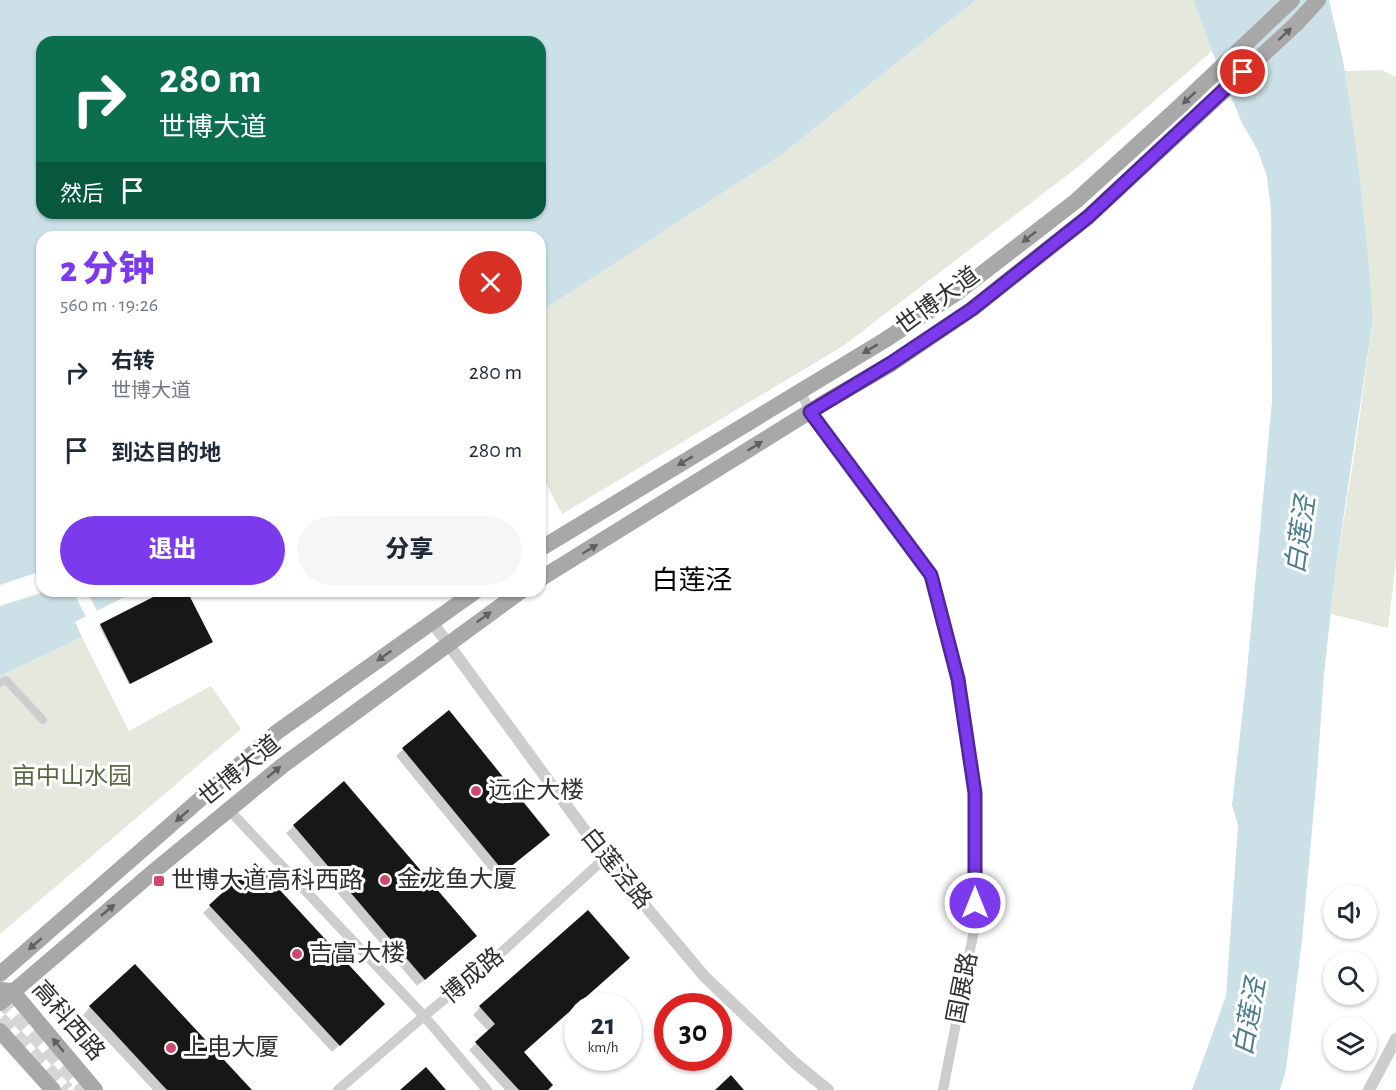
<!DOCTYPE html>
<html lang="zh">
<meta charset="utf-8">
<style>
:root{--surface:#fff;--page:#f6f6f7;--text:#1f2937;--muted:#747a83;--accent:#7c3aed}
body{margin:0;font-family:"Alegreya Sans","Noto Sans SC",sans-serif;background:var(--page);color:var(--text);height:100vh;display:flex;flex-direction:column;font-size:22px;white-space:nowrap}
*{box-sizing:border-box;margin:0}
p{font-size:20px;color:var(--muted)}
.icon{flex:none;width:33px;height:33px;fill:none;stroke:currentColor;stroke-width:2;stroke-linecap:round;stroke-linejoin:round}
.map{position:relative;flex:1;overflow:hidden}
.panel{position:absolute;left:36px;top:231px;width:510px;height:366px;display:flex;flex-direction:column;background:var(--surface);border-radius:18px;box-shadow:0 2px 4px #0004}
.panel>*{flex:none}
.guide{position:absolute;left:36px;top:36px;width:510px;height:183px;border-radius:18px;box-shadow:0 2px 4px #0004;background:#0b6e4f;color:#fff;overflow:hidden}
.buttons{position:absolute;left:1323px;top:885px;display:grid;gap:12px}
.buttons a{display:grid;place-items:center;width:54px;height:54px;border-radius:50%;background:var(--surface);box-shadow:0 2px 4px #0004;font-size:30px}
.speed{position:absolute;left:564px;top:993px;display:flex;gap:12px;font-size:30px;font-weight:700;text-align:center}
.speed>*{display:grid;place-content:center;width:78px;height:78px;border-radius:50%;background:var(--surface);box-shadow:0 2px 4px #0004;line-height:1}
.speed small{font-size:15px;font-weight:400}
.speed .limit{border:9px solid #d22;background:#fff;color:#111}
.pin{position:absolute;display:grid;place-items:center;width:51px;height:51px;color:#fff;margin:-26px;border:3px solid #fff;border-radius:50%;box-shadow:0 2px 6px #0007}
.me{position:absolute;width:66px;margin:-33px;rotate:0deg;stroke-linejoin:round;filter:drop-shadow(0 0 4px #0008)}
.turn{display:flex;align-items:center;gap:21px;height:126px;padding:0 24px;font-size:27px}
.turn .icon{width:78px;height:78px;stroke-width:2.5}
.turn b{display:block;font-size:42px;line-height:51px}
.then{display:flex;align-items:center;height:57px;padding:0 24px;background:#0003;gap:12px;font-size:22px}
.round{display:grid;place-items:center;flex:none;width:63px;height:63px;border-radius:32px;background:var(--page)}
.overview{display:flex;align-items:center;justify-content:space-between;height:102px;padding:0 24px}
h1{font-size:36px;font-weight:800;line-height:45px;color:var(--accent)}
.cta{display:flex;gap:12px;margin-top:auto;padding:12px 24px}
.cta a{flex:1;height:69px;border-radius:36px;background:var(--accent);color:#fff;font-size:24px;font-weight:800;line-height:69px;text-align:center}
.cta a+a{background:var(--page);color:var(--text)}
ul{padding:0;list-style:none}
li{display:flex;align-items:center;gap:18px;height:78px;padding:0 24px}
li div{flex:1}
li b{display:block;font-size:22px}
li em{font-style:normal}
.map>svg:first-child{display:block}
</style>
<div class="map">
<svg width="1396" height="1090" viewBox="0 0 1396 1090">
<rect width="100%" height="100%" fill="#fff"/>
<!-- green -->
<path fill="#e5e8dd" d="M976,0H1193L1212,51L1078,167L843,346L562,514L540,472V312L781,155Z
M1382,70L1396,77V561L1388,628L1331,614L1335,574L1356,444L1373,319L1360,185L1345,71Z
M82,637L129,731L211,686L241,729L0,934V676Z"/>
<!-- water -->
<path fill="#cce1e7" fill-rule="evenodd" d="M0,0H976L781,155L540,312V237H42V591H136L75,622L82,637L0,676ZM42,42H540V213H42Z
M1193,0H1329C1334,24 1341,48 1345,72C1358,154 1367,237 1373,319L1335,574L1324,674L1317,774L1302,940L1286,1069L1280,1090H1192L1226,996L1238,825L1232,805L1246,682L1272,401L1271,210L1267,177L1258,151L1242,123L1212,51Z"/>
<!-- pier -->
<path fill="#fff" d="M42,571V591H47L0,606V585Z
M73,591H87L97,611L86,617Z"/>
<!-- shadow -->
<path fill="#0003" d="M168,591H185L210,643L129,684L99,626Z
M403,749L541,842L496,878L396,756Z
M294,826L468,943L417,986L286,833Z
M210,906L376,1011L332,1052L203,913Z
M90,1007L250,1090H153L83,1015Z
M480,1007L522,1052L546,1090H505L469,1050L489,1032L473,1015Z"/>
<!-- building -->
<path fill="#171717" d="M165,591H187L213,642L130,684L100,624Z
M449,710L550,835L504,872L402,748Z
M344,781L477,936L425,980L293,825Z
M255,863L385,1004L340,1046L209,905Z
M588,910L630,958L524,1052L553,1085L548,1090H519L475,1042L495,1024L479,1006Z
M135,964L252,1090H167L89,1006Z
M426,1067L446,1090H400Z
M731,1075L744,1090H715Z"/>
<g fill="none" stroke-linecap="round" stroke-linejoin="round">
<!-- secondary-tunnel -->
<path stroke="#d6d6d6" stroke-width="15" stroke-dasharray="15 8" stroke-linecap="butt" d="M0,999L85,1090
M0,1019L67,1090"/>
<!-- pedestrian -->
<path stroke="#cdcdcd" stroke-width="8" d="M0,683L6,680L43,720"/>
<!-- minor -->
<path stroke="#cdcdcd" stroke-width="10" d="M801,392L810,412L931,575L958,679L974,793L975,925L943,1090
M229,810L424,1016L487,1090
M338,1090L424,1016L503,951L605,858"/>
<!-- tertiary -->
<path stroke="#cdcdcd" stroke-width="12" d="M432,622L605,858L704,976L795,1063L828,1090
M1369,1090L1396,1039"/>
<!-- primary -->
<path stroke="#a8a8a8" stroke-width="16" d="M540,549L885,340L958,292L1076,201L1178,108L1292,0
M540,579L822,404L891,364L972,309L1088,217L1296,24L1318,0
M0,974L277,732L476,591
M1,990L12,991L95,1090
M0,1003L153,872L282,766L521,591
M0,1031L53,1090"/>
</g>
<!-- one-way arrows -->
<defs><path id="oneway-solid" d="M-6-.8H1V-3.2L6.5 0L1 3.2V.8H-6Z" transform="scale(1.5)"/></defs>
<g fill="#606060">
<use href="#oneway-solid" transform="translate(1285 34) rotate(-43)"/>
<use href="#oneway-solid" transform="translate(1189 98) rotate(137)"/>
<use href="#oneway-solid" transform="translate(1029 237) rotate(142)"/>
<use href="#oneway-solid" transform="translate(870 349) rotate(149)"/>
<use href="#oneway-solid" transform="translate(755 446) rotate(-32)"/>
<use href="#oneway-solid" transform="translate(685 461) rotate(149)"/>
<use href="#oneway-solid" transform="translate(590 549) rotate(-32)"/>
<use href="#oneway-solid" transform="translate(484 617) rotate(-36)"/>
<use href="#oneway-solid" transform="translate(384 656) rotate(145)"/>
<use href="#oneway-solid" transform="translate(274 772) rotate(-40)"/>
<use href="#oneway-solid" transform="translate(182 816) rotate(139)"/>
<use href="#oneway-solid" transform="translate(108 910) rotate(-40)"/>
<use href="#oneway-solid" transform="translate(35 944) rotate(139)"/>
<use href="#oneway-solid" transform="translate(58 1045) rotate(-130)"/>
</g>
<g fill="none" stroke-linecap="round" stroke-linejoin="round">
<defs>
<path id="route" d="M975,903V793L958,679L931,575L810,412L891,363L972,309L1088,217L1243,72"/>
</defs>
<!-- route casing -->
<use href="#route" stroke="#51269a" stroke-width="15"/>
<!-- route -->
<use href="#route" stroke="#7c3aed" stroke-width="10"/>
</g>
<!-- markers -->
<g fill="#d2486b" stroke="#fff" stroke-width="2">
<circle cx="476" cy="791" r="6"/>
<circle cx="385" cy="880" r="6"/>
<rect x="153" y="875" width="12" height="12" rx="3"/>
<circle cx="297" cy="954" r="6"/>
<circle cx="171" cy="1048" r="6"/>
</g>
<g text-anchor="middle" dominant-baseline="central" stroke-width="6" stroke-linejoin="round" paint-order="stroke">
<!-- street labels -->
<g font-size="24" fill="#303030" stroke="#fff">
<text transform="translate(938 301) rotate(-36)">世博大道</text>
<text transform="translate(240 771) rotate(-39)">世博大道</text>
<text transform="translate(616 869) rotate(51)">白莲泾路</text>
<text transform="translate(473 976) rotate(-40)">博成路</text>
<text transform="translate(963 988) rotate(-79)">国展路</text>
<text transform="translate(68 1021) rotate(49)">高科西路</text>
</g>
<!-- park labels -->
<g font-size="24" fill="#5a6742" stroke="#fff">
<text x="72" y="777">亩中山水园</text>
</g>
<!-- poi labels -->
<g font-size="24" fill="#303030" stroke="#fff" text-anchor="start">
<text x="488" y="791">远企大楼</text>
<text x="397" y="880">金龙鱼大厦</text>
<text x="171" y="881">世博大道高科西路</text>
<text x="309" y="954">吉富大楼</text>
<text x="183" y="1048">上电大厦</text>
</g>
<!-- water labels -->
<g font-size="26" font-style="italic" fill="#477c8a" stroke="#fff">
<text transform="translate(1301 535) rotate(-82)">白莲泾</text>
<text transform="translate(1250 1017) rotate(-80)">白莲泾</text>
</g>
<!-- quarter labels -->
<g font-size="27" fill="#000" stroke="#fff">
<text x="692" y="580">白莲泾</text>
</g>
</g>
</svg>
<div class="buttons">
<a><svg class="icon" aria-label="sound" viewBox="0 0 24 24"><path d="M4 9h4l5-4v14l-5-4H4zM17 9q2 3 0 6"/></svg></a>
<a><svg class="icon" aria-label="search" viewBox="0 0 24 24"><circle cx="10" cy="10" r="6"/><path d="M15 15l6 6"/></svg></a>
<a><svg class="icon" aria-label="layers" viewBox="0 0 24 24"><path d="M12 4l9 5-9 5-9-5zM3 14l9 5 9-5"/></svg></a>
</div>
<div class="speed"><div>21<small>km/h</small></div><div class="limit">30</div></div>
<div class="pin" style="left:1243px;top:72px;background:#d93025"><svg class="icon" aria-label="arrive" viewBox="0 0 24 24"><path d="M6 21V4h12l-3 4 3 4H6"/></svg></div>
<svg class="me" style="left:975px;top:903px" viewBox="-20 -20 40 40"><circle r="17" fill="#7c3aed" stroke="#fff" stroke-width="3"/><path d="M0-11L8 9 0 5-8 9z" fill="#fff"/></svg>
<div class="guide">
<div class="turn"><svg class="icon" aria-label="right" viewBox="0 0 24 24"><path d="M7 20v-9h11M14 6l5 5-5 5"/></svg><div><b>280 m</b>世博大道</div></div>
<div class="then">然后<svg class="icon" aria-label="arrive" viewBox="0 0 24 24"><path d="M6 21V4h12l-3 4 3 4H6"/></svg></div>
</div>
<section class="panel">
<div class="overview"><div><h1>2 分钟</h1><p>560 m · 19:26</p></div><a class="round" style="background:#d93025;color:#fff"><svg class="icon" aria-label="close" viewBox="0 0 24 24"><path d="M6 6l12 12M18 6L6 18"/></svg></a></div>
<ul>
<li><svg class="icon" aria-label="right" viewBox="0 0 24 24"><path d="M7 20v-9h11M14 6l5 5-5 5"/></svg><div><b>右转</b><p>世博大道</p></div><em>280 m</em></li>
<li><svg class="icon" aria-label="arrive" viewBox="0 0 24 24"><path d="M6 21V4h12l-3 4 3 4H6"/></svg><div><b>到达目的地</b></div><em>280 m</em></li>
</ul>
<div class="cta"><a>退出</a><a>分享</a></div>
</section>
</div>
